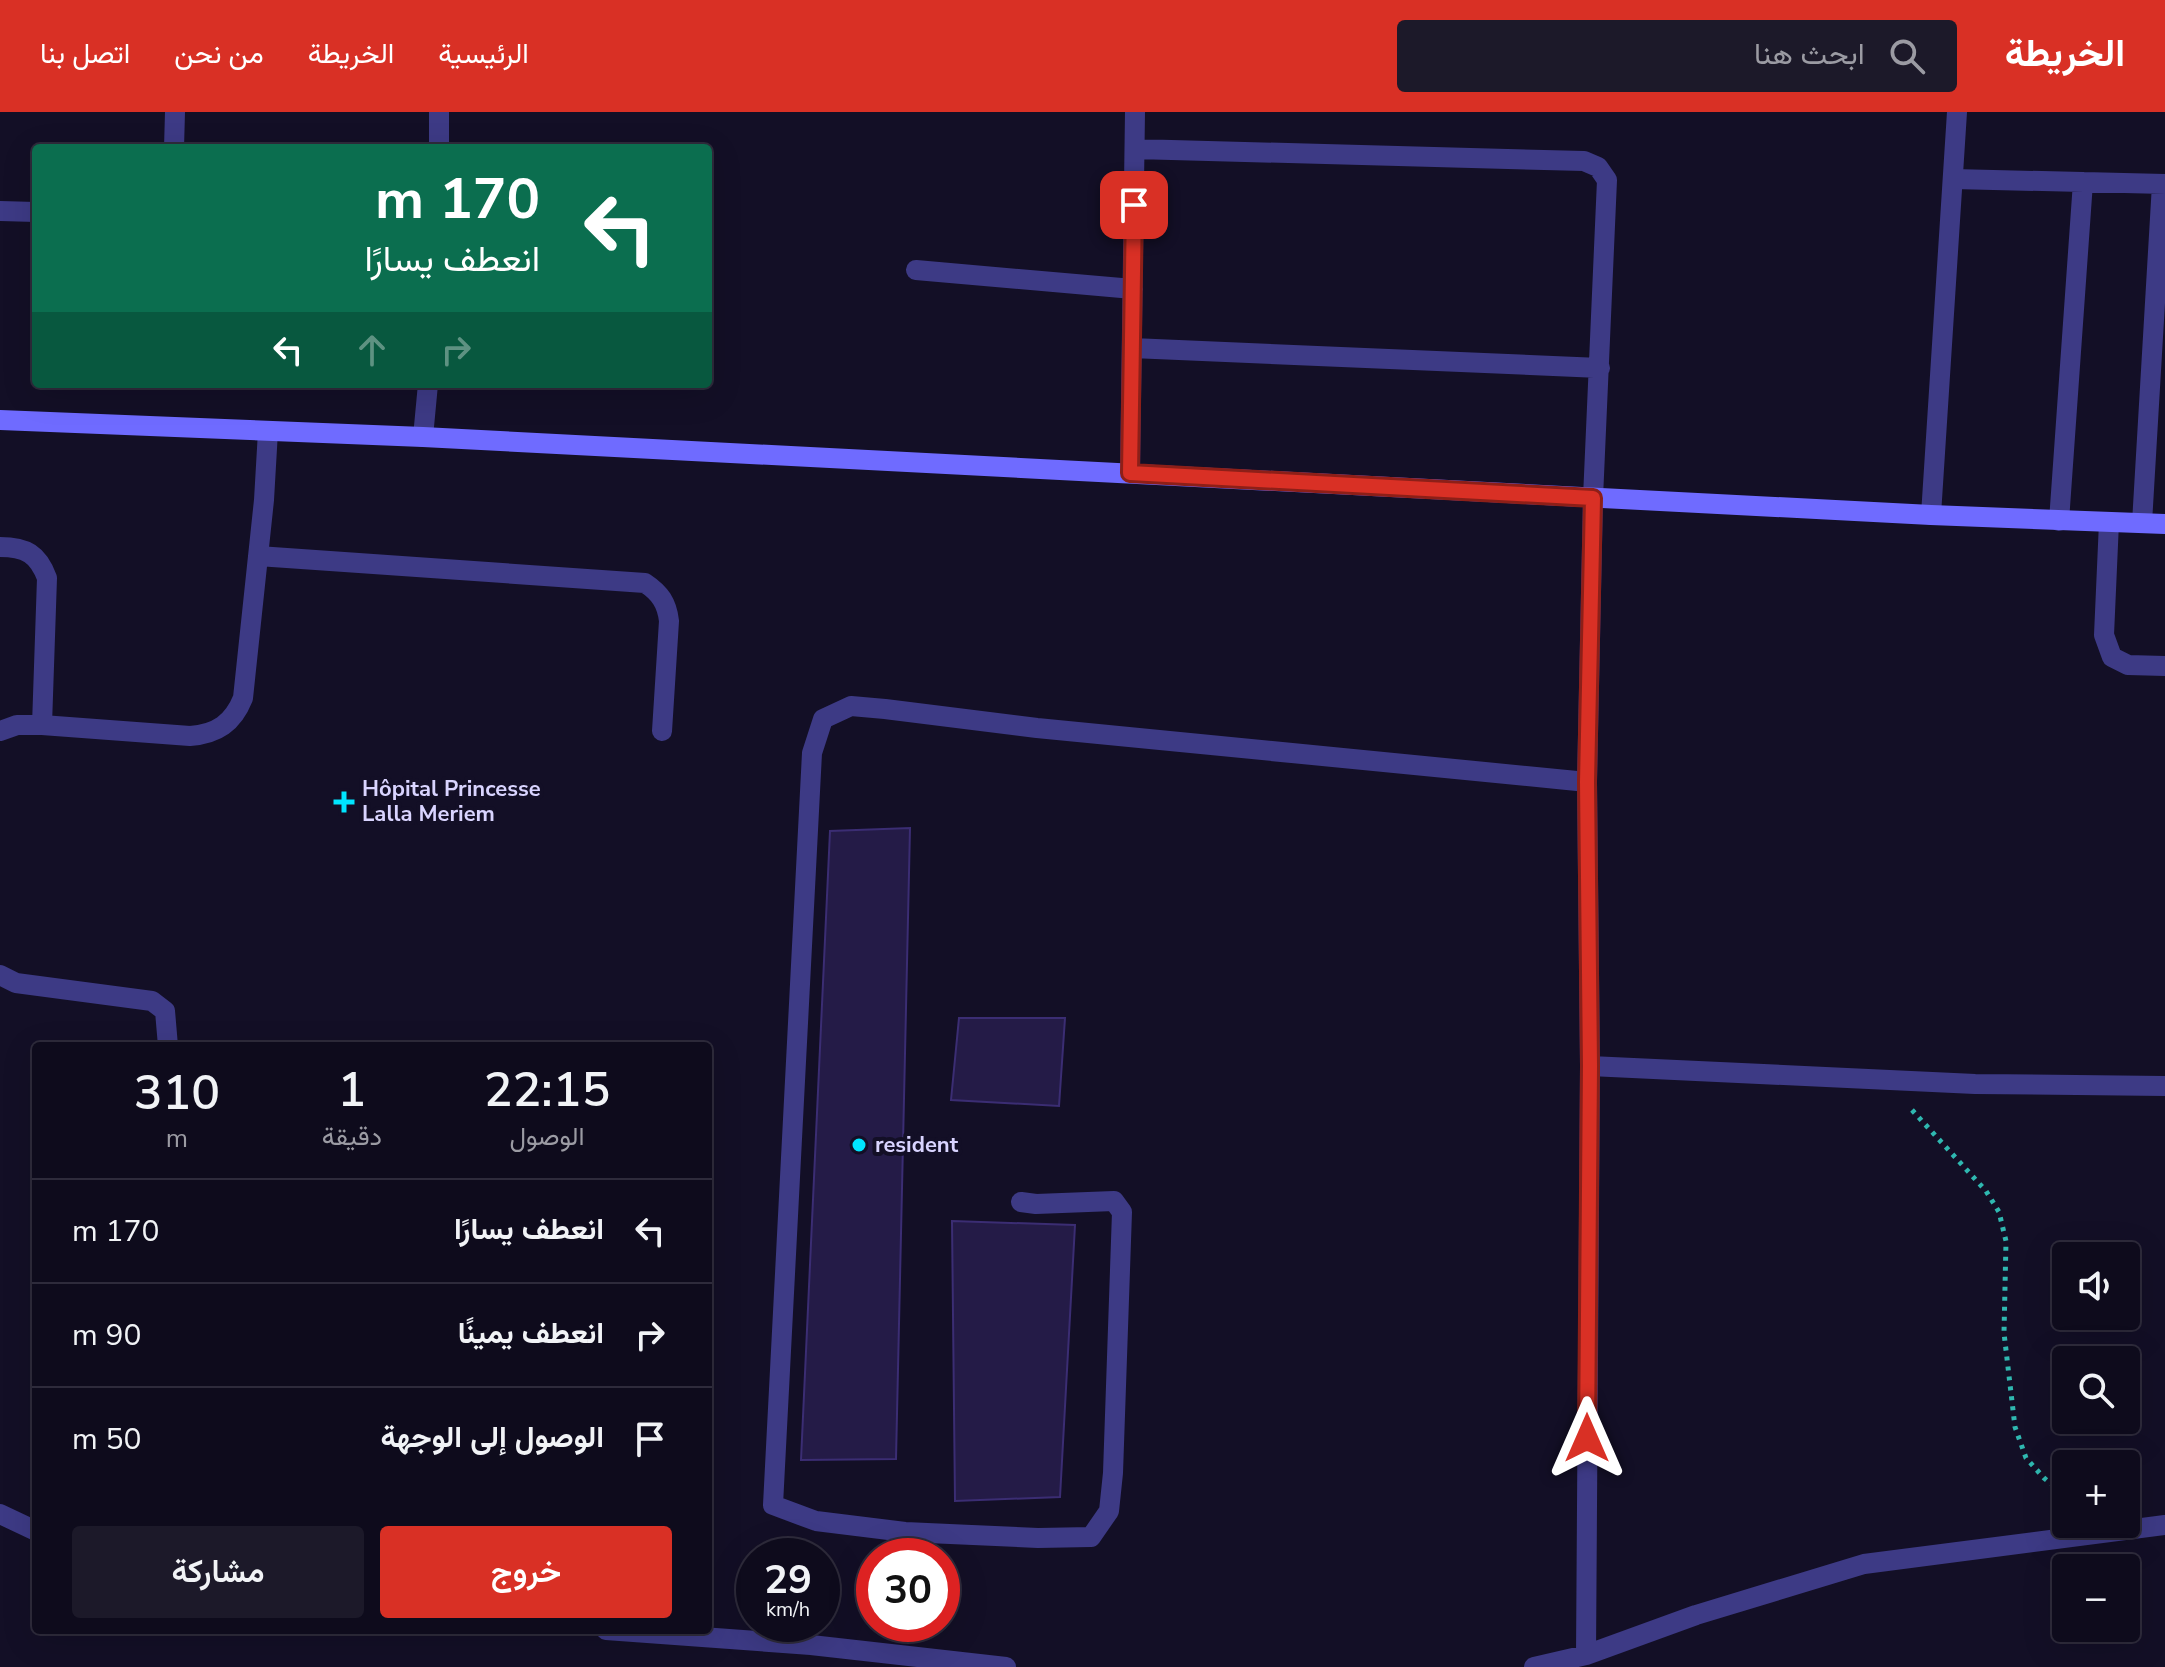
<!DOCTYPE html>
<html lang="ar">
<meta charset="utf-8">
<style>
:root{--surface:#0e0b1c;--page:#1c1929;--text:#f1f3f6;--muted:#9b9ba3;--line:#2e2b3b;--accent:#d93025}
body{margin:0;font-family:"Nunito Sans",Vazirmatn,sans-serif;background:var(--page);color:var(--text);direction:rtl;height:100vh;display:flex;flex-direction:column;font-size:30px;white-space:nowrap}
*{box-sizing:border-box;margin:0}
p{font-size:26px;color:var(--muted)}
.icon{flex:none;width:44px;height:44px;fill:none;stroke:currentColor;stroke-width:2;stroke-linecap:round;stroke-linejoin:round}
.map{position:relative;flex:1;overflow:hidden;direction:ltr}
.panel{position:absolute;left:32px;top:930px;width:680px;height:592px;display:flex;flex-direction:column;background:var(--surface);border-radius:8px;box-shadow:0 8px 32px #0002,0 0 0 2px var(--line);direction:rtl}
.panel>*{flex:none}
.guide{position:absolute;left:32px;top:32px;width:680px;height:244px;border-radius:8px;box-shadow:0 8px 32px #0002,0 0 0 2px var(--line);direction:rtl;background:#0b6e4f;color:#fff;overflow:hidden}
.tools{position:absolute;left:2052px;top:1130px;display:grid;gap:16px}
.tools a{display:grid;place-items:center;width:88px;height:88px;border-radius:8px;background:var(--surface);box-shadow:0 8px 32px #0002,0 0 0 2px var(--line);font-size:40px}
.speed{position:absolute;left:736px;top:1426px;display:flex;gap:16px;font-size:40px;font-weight:700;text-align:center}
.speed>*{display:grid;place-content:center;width:104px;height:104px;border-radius:50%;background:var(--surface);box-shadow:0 8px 32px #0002,0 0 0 2px var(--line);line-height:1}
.speed small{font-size:20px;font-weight:400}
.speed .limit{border:12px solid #d22;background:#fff;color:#111}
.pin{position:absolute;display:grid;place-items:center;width:68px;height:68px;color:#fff;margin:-34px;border-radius:16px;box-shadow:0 4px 12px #0006}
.me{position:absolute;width:88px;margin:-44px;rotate:0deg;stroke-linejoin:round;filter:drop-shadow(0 0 6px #0008)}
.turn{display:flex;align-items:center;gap:28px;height:168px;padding:0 40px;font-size:36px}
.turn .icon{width:104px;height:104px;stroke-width:2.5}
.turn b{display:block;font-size:56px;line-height:68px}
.lanes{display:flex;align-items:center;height:76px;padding:0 40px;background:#0003;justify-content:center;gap:40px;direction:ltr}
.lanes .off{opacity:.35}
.eta{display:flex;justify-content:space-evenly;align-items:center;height:136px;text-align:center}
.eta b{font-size:48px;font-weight:600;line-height:56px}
.button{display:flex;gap:16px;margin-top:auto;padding:16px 40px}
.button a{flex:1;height:92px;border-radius:8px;background:var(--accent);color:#fff;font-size:32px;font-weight:600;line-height:92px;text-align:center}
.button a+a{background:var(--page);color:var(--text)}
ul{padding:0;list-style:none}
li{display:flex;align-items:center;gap:24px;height:104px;padding:0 40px;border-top:2px solid var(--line)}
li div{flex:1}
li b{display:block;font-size:30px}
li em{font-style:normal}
header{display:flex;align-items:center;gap:48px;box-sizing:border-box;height:112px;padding:0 40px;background:var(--accent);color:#fff}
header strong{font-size:38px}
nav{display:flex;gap:44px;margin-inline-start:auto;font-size:28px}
.search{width:560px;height:72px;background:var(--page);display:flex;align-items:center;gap:20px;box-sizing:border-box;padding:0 28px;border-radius:8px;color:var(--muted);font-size:30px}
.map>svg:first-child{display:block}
</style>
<header>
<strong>الخريطة</strong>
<div class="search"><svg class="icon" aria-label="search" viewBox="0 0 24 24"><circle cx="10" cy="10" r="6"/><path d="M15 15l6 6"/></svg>ابحث هنا</div>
<nav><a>الرئيسية</a><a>الخريطة</a><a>من نحن</a><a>اتصل بنا</a></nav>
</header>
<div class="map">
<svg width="2165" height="1555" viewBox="0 0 2165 1555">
<rect width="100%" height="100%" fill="#130f26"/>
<!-- building -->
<path fill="#241b47" stroke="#3b2d73" stroke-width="2" d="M910,716L896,1347L801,1348L830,719Z
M959,906H1065L1059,994L951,988Z
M952,1109L1075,1113L1060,1385L955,1389Z"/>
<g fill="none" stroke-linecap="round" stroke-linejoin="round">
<!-- path -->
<path stroke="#2fb8b0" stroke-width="5" stroke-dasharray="4 6" stroke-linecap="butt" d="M1912,998L1986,1079L1999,1100L2006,1129L2004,1221L2015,1315L2026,1346L2044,1366L2066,1384"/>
<!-- service -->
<path stroke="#3d3a85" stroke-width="20" d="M0,435C26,435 38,442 47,466L42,613
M258,444L645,471C660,481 667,491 669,509L662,619
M0,619L17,613H42L190,624C217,622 233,611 243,586L264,388L268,319
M0,863L16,871L152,889L165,899L168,934"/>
<!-- minor -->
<path stroke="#3d3a85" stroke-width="20" d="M174,36L175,0
M439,36V0
M1135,37L1584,49L1598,55L1607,68L1593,386L1587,670L1590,954L1586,1543
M1953,67L2165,72
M0,99L36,100
M916,158L1133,177
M1132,236L1600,256
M423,325L428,272
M1130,361L1135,0
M1931,403L1957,0
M2059,409L2083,70
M2109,410L2104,523L2112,545L2128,553L2165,554
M2142,411L2162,72
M1590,954L1975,972L2165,974
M1021,1090L1036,1092L1114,1089L1122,1100L1113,1361L1109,1399L1091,1425L1038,1426L905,1420L816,1409L773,1393L812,641L823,607L851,594L885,597L1037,616L1587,670
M0,1402L36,1419
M606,1518L811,1533L1006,1555
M1534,1555L1586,1543L1696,1503L1864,1452L2165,1413"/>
<!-- secondary -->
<path stroke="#6f6bff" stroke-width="20" d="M0,308L423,325L1931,403L2165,412"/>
</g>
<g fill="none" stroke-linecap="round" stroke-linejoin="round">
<defs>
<path id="route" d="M1134,93L1130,361L1593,386L1587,670L1590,954L1587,1326"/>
</defs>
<!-- route casing -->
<use href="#route" stroke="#8d1f18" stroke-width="20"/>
<!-- route -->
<use href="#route" stroke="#d93025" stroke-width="14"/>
</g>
<!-- markers -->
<g fill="#00e5ff" stroke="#130f26" stroke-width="3">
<path d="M340 678h8v8h8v8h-8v8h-8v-8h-8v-8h8z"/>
<circle cx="859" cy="1033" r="8"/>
</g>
<g text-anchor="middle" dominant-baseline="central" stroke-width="8" stroke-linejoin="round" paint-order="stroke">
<!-- poi labels -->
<g font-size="22" font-weight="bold" fill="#d9d4ff" stroke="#130f26" text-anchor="start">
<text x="362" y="677">Hôpital Princesse<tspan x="362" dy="25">Lalla Meriem</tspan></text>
<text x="875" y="1033">resident</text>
</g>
</g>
</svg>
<div class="tools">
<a><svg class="icon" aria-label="sound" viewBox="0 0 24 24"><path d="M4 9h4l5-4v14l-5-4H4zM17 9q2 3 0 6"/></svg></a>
<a><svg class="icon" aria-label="search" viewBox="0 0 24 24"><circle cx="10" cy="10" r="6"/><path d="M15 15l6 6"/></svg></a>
<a>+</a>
<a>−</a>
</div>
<div class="speed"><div>29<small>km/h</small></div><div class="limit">30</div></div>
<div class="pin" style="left:1134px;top:93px;background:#d93025"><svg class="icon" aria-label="arrive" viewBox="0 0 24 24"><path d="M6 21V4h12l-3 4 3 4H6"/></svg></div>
<svg class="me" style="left:1587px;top:1326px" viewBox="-20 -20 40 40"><path d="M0-17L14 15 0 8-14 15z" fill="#d93025" stroke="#fff" stroke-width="4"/></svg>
<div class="guide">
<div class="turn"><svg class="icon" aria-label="left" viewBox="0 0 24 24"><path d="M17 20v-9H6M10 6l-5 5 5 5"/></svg><div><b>170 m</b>انعطف يسارًا</div></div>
<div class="lanes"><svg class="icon" aria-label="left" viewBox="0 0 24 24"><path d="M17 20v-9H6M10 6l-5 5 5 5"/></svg><svg class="icon off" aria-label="ahead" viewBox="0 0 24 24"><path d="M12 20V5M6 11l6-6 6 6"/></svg><svg class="icon off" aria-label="right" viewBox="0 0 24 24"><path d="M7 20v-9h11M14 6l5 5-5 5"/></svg></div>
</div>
<section class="panel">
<div class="eta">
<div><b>22:15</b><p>الوصول</p></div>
<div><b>1</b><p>دقيقة</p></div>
<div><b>310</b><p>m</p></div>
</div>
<ul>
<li><svg class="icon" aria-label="left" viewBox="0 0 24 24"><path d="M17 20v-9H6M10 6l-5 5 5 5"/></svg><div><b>انعطف يسارًا</b></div><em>170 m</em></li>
<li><svg class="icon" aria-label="right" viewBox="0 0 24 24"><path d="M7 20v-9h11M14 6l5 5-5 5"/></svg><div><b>انعطف يمينًا</b></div><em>90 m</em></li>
<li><svg class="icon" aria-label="arrive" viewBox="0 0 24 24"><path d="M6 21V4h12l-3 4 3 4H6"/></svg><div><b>الوصول إلى الوجهة</b></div><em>50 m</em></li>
</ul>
<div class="button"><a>خروج</a><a>مشاركة</a></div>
</section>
</div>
